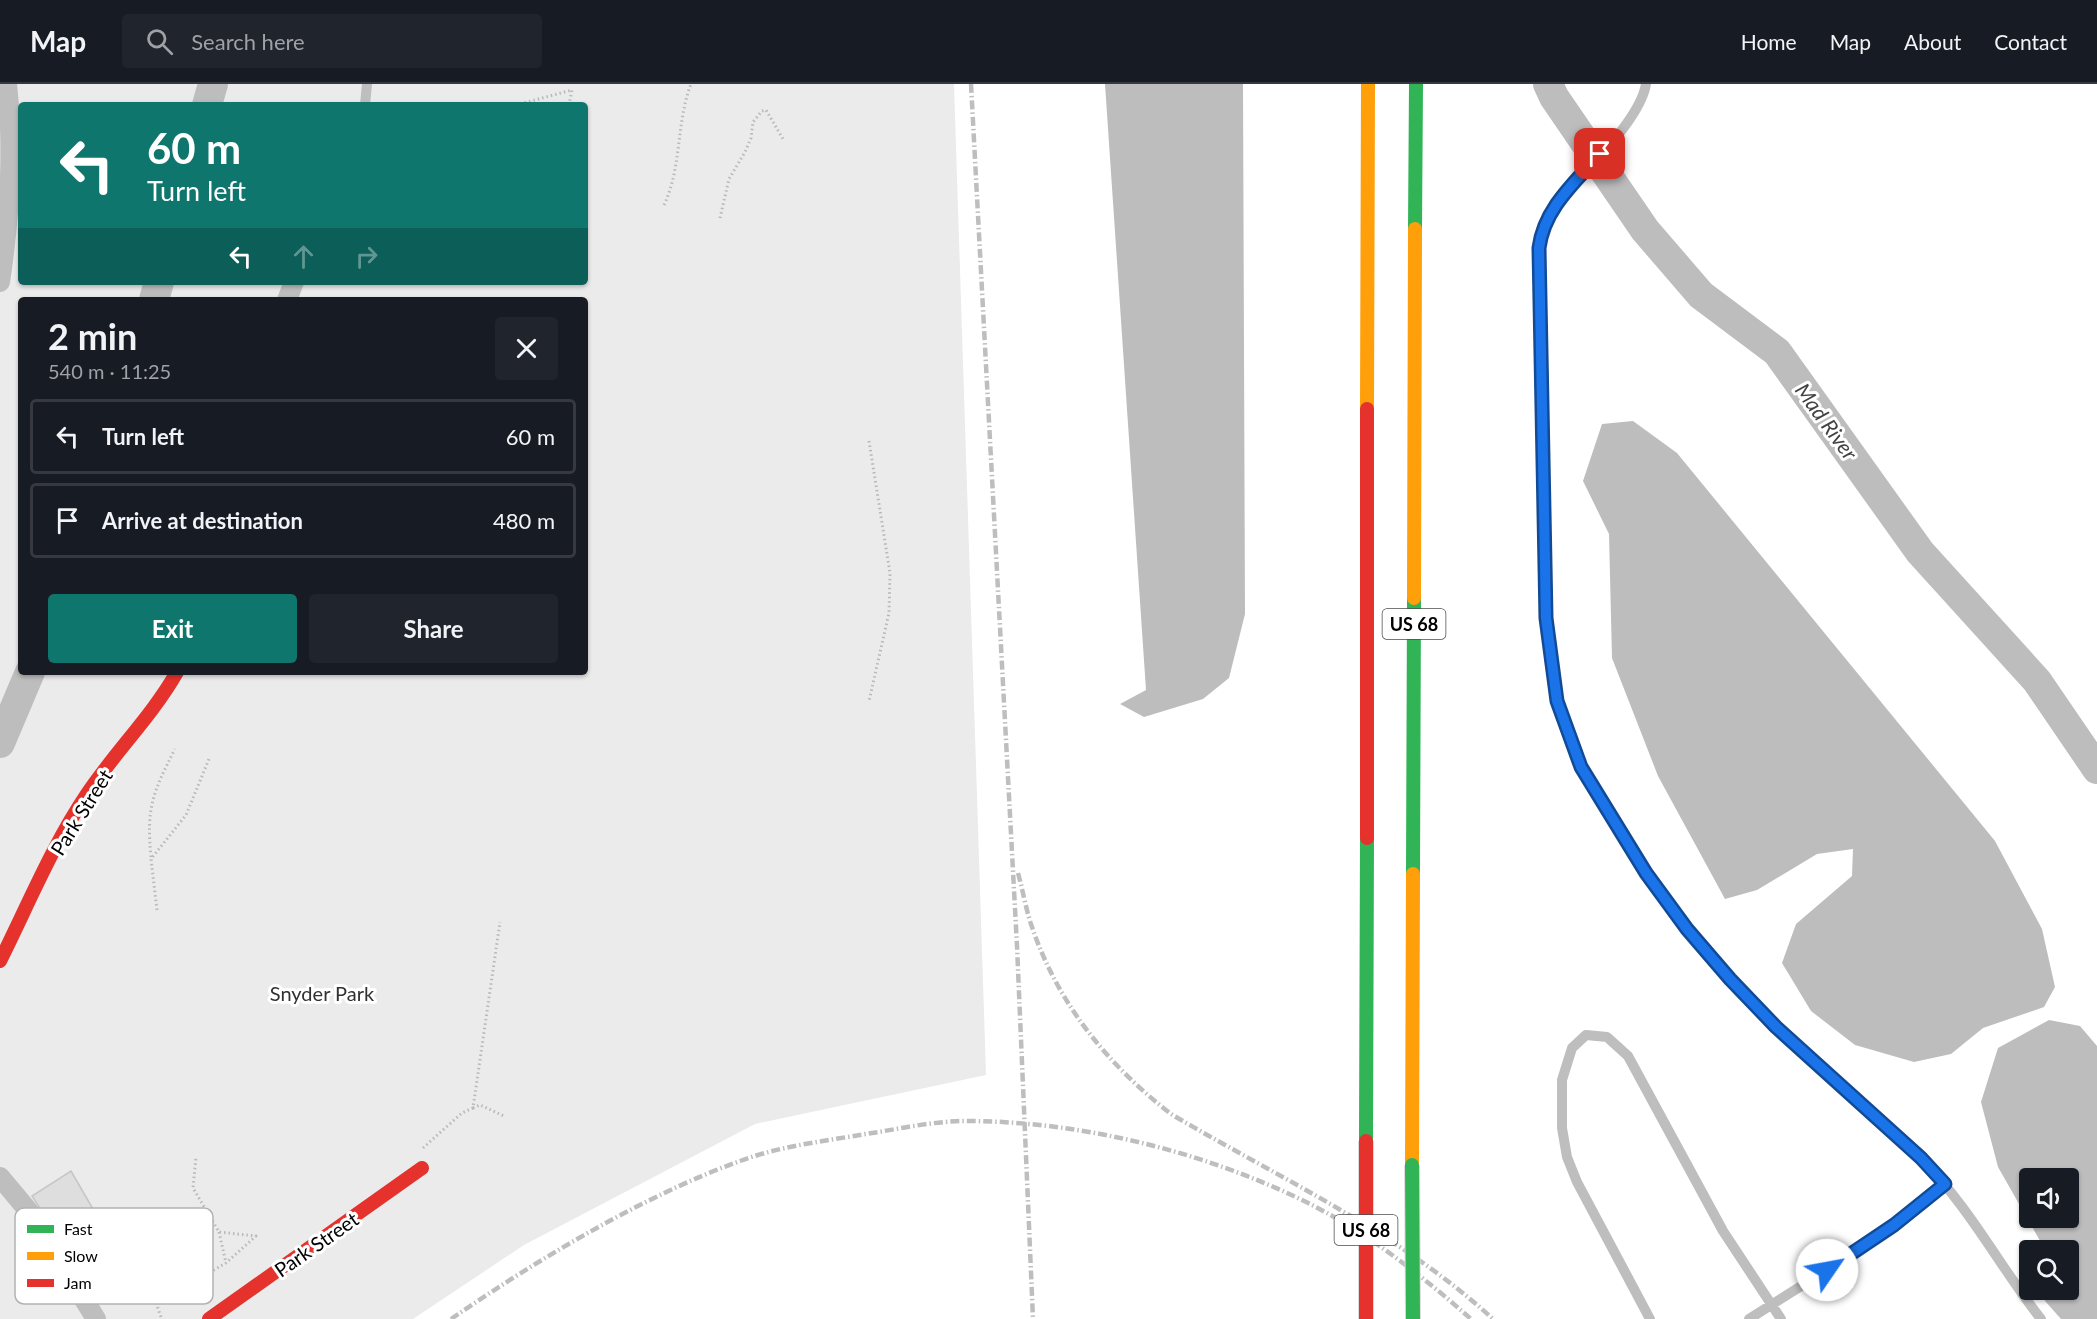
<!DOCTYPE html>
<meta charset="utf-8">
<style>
:root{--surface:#171b24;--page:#20242c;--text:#f1f3f6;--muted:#9ea1a6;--line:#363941;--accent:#0f766e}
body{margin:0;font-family:Lato,sans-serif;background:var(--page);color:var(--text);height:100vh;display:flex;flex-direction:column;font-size:22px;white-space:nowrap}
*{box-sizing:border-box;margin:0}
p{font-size:20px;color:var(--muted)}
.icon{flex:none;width:33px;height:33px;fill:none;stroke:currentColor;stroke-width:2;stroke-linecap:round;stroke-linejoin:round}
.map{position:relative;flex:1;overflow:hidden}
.side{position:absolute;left:18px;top:213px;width:570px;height:378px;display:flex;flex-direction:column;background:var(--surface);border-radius:6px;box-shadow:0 2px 4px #0004}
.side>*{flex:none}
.hud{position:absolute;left:18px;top:18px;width:570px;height:183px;border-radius:6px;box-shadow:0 2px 4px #0004;background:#0f766e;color:#fff;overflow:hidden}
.tools{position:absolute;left:2019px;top:1084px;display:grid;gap:12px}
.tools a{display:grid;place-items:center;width:60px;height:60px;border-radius:6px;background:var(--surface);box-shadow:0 2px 4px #0004;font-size:30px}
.pin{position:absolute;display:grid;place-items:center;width:51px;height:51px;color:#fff;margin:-26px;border-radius:12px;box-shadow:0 3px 9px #0006}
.me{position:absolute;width:66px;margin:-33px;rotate:57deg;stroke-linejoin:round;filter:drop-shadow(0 0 4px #0008)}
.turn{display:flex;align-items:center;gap:21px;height:126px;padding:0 30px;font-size:27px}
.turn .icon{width:78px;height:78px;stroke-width:2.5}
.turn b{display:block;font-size:42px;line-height:51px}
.lanes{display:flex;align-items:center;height:57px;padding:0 30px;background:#0003;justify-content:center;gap:30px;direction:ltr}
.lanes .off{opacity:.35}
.round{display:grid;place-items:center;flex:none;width:63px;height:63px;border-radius:6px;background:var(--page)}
.overview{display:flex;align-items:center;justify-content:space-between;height:102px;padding:0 30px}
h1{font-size:36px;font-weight:700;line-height:45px}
.primary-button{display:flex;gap:12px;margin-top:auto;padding:12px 30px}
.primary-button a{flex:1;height:69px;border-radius:6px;background:var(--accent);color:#fff;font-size:24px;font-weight:700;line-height:69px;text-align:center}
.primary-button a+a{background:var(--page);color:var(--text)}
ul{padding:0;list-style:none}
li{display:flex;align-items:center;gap:18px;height:75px;margin:0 12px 9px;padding:0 18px;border:3px solid var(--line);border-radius:6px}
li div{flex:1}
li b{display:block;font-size:22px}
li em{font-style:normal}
header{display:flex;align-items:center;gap:36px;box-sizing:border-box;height:84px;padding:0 30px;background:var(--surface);border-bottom:2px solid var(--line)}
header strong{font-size:28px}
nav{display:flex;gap:33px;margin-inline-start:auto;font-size:21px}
.search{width:420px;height:54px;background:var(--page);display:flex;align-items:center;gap:15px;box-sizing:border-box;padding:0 21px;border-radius:6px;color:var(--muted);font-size:22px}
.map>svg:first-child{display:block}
</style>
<header>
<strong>Map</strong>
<div class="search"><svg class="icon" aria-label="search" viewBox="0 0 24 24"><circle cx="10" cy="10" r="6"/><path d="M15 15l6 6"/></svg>Search here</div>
<nav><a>Home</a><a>Map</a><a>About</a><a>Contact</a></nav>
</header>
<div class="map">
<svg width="2097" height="1235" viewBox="0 0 2097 1235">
<rect width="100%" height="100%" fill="#fff"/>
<!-- green -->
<path fill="#ebebeb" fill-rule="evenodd" d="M0,0H954L986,991L755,1040L524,1161L413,1235H0ZM21,21H585V198H21ZM21,216H585V588H21Z"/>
<!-- water -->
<path fill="#bdbdbd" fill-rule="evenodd" d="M1105,0H1243L1245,530L1229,594L1203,615L1144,633L1120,620L1146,606Z
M1633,337L1677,369L1995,757L2042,845L2055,903L2044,923L1983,944L1951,970L1914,978L1855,961L1811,927L1782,879L1796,840L1852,792L1853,765L1817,770L1757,806L1725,815L1658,692L1612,574L1609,450L1583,397L1602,340Z
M2049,936L2080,942L2097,962V1235H2061L2045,1217L2041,1206H2068V1167H2041L2043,1162L1998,1083L1981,1018L1998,964ZM2030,1095H2068V1134H2030Z"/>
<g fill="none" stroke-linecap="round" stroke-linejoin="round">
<!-- river -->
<path stroke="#bdbdbd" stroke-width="30" d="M1548,0L1554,13L1645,146L1701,211L1777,268L1920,468L2037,597L2097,685
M207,21L213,0
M154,216L159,198
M0,659L30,588"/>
</g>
<!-- building -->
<path fill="#dedede" stroke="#c6c6c6" stroke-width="1.5" d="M71,1087L119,1170L85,1194L32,1112Z"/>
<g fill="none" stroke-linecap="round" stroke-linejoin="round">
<!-- path -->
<path stroke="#b9b9b9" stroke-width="3" stroke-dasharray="1.5 3" stroke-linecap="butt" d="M516,21L572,6L569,21
M664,121C682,83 676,39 691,0
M720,134L729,95L745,68L751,54L753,38L762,27L766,26L783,55
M869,357L890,489L889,529L869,617
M151,773C146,724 153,708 175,665
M157,826L151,775L186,731L209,675
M473,1024L480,1021L504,1032
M423,1064L462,1029L473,1024L500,838
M219,1148L226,1179
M161,1233L156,1219L226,1179L256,1152L219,1148L193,1104L196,1073"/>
<!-- lane -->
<path stroke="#bebebe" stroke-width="10" d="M1646,0C1640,39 1573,98 1547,133L1541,146L1539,164C1541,250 1544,335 1545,421C1546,487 1541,557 1558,621C1572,670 1597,712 1624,755C1668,823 1718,889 1777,945C1824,989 1875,1029 1921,1075C1969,1122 2000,1183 2041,1235
M365,21L367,0
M1650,1235L1577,1098L1567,1073L1562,1044V996L1572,964L1586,951L1607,953L1628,972L1723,1147L1781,1235
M1749,1235L1863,1163L1945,1100"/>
<!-- street -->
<path stroke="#bebebe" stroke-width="20" d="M0,198C10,132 14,67 7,0
M287,216L294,198
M0,1093L31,1130L96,1235"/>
<!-- fast -->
<path stroke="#30b455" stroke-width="14" d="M1415,145L1416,0
M1413,790L1414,514
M1366,1057L1367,754"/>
<!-- slow -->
<path stroke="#ff9f0a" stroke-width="14" d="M1367,325L1368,0
M1414,514L1415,145
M1412,1081L1413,790"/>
<!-- jam -->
<path stroke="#e5322d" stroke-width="14" d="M1367,754V325
M0,877C28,821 52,762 87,710C115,668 152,632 177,588
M209,1235L422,1084"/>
<!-- rail -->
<path stroke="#bebebe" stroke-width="4.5" stroke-dasharray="9 3 1.5 3" stroke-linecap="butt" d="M971,0L1017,862L1033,1235
M1018,789C1023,807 1026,826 1032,843C1058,920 1108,981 1171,1030C1281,1095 1398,1148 1493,1235
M451,1235C537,1176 643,1112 740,1077C780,1062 825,1057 866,1050C899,1045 933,1037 966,1037C1079,1037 1201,1067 1302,1116C1364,1146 1420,1190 1471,1235"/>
<defs>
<path id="fast-bridge" d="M1412,1081L1413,1235"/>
<path id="jam-bridge" d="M1366,1057V1235"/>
</defs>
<!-- fast-bridge casing -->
<use href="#fast-bridge" stroke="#dbdbdb" stroke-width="16" stroke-linecap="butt"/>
<!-- jam-bridge casing -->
<use href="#jam-bridge" stroke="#dbdbdb" stroke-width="16" stroke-linecap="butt"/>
<!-- fast-bridge -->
<use href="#fast-bridge" stroke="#30b455" stroke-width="14"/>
<!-- jam-bridge -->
<use href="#jam-bridge" stroke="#e5322d" stroke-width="14"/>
</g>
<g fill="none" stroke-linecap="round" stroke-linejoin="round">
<defs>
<path id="route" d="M1600,70C1574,99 1544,125 1539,164L1546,534L1557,617L1581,683L1646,789L1687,845L1730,895L1776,943L1921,1074L1945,1100L1894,1141L1827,1186"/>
</defs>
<!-- route casing -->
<use href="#route" stroke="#114b97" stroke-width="15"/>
<!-- route -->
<use href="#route" stroke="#1a73e8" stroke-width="10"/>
</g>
<g text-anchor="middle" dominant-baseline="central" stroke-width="6" stroke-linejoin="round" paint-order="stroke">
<!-- shield labels -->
<g fill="#fff" stroke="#4c4c4c" stroke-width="1.5">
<rect x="1382.5" y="525" width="63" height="30" rx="4.5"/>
<rect x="1334.5" y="1131" width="63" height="30" rx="4.5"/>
</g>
<g font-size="18" font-weight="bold" fill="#000">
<text x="1414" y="540">US 68</text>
<text x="1366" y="1146">US 68</text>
</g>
<!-- street labels -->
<g font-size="20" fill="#000" stroke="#fff">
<text transform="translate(81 728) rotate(-58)">Park Street</text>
<text transform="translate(316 1160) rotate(-35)">Park Street</text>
</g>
<!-- park labels -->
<g font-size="20" fill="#313131" stroke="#fff">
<text x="322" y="909">Snyder Park</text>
</g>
<!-- water labels -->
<g font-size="21" font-style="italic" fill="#424242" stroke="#fff">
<text transform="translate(1827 337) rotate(54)">Mad River</text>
</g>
</g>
<!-- legend -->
<rect x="15" y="1124" width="198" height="96" rx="9" fill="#fff" stroke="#b2b2b2" stroke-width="1.5"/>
<rect x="27" y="1141" width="27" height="8" fill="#30b455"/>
<rect x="27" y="1168" width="27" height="8" fill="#ff9f0a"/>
<rect x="27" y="1195" width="27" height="8" fill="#e5322d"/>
<g font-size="16" fill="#000">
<text x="64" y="1151">Fast</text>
<text x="64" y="1178">Slow</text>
<text x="64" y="1205">Jam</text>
</g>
</svg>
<div class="tools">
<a><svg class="icon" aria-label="sound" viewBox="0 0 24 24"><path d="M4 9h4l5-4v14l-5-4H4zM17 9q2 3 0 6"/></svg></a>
<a><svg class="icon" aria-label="search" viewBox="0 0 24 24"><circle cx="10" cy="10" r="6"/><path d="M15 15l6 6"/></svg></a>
</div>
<div class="pin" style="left:1600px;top:70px;background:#d93025"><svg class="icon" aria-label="arrive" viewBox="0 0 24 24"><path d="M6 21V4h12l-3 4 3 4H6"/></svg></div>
<svg class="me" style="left:1827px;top:1186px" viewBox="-20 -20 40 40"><circle r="19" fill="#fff"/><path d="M0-13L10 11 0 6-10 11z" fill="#1a73e8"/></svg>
<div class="hud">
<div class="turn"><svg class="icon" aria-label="left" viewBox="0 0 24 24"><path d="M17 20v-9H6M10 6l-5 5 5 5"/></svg><div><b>60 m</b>Turn left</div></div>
<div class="lanes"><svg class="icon" aria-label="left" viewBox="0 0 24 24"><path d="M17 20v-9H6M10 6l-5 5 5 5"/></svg><svg class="icon off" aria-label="ahead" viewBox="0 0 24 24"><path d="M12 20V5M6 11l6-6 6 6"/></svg><svg class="icon off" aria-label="right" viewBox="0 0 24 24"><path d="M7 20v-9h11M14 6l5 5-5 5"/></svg></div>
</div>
<section class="side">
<div class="overview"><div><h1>2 min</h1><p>540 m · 11:25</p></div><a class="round"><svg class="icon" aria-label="close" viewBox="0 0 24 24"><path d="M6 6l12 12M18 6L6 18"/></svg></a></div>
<ul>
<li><svg class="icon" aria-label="left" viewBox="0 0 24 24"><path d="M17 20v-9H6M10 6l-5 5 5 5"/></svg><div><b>Turn left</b></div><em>60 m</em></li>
<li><svg class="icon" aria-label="arrive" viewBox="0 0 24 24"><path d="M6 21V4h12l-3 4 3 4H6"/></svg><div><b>Arrive at destination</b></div><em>480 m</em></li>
</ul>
<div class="primary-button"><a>Exit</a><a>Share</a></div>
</section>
</div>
